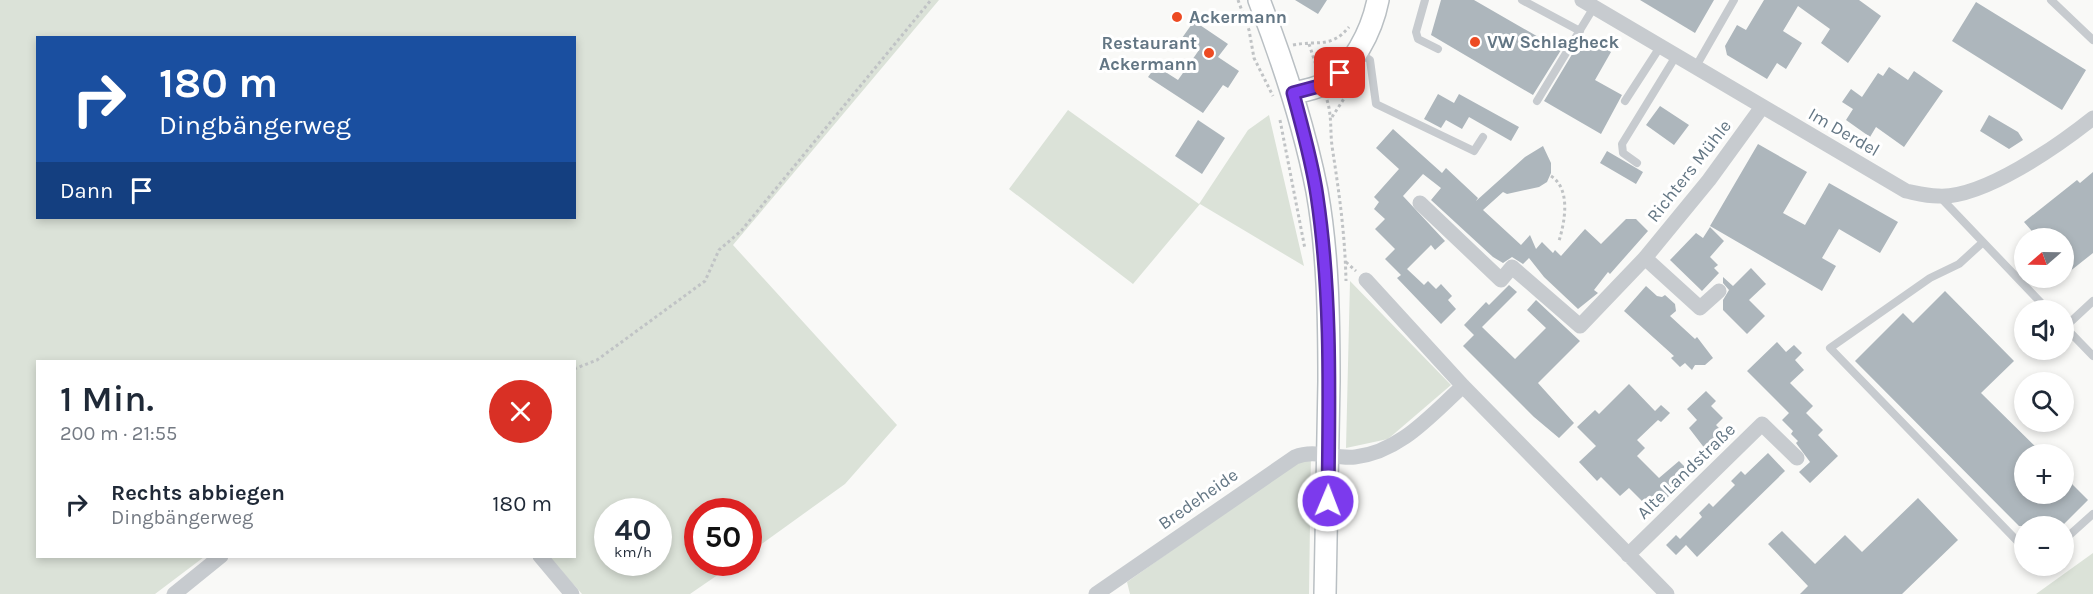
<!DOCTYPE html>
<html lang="de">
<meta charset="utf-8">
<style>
:root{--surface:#fff;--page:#f2f2f3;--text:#1f2937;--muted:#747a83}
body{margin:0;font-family:Karla,sans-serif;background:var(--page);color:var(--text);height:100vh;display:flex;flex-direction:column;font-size:22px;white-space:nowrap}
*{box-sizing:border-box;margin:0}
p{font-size:20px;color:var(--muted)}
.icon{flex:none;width:33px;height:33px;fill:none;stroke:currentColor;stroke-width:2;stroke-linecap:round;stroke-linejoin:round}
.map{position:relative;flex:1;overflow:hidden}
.drawer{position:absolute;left:36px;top:360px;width:540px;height:198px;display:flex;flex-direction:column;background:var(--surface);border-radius:0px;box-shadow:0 3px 9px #0003}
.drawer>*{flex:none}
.guide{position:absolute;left:36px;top:36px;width:540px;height:183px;border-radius:0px;box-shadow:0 3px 9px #0003;background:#1a4fa0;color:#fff;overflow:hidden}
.needle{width:39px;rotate:250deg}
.buttons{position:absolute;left:2014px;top:228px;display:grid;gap:12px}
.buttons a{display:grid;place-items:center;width:60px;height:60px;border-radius:50%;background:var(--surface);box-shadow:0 3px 9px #0003;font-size:30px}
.speed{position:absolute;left:594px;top:498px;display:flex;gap:12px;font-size:30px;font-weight:700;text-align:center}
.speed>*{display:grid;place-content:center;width:78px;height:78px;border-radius:50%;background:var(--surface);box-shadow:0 3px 9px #0003;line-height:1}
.speed small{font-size:15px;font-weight:400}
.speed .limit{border:9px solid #d22;background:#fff;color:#111}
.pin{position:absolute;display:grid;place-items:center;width:51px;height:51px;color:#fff;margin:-26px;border-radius:12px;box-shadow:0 3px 9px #0006}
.me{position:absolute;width:66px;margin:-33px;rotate:1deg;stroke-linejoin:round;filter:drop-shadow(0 0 4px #0008)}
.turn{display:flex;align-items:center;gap:21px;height:126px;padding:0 24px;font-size:27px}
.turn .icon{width:78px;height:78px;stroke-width:2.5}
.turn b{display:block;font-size:42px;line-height:51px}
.then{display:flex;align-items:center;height:57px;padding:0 24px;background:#0003;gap:12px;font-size:22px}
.round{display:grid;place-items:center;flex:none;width:63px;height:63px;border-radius:32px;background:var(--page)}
.summary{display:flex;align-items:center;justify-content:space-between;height:102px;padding:0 24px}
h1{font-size:36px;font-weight:600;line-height:45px}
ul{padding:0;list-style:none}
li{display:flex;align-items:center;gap:18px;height:84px;padding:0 24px}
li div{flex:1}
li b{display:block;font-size:22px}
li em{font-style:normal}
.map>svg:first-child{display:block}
</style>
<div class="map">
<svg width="2093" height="594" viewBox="0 0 2093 594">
<rect width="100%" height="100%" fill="#f9f9f7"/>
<!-- green -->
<path fill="#dbe2d8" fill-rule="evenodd" d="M0,0H939L733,245L897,425L845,484L749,553L748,512H698V562L735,563L690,594H582L549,557L574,556V362H38V556L204,557L155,594H0ZM38,38H574V218H38ZM608,512H658V562H608Z
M1068,110L1199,204L1248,130L1269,115L1304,266L1200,204L1133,284L1009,189Z
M1350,281L1451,385L1388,439L1346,448Z
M1311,452L1309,594H1130L1127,582Z
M2093,553V594H2036Z"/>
<!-- building -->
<path fill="#adb6bc" d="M1295,0H1327L1318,14Z
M1441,0H1474L1561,50L1533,95L1431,35Z
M1640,0H1714L1695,33Z
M1764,0H1859L1881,16L1848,63L1821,43L1830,29L1798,6L1783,31L1802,43L1786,69L1777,63L1767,79L1727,55L1725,46L1737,25L1746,30Z
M1976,2L2086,70L2062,110L1952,41Z
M1194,21L1228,44L1218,57L1239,71L1228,88L1223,85L1203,113L1148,77L1156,66L1178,80L1199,50L1182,38Z
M1583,36L1611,52L1595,80L1622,95L1601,134L1544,101Z
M1889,67L1908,80L1914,71L1943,91L1904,147L1876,127L1870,137L1846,120L1853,109L1842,102L1851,89L1862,97L1878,73L1883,76Z
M1438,94L1454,103L1459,94L1519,127L1511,141L1469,117L1462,129L1446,120L1441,128L1424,119Z
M1660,106L1689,125L1674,145L1646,125Z
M1989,115L2018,132L2023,140L2009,149L1980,131Z
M1198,120L1225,138L1202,174L1175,156Z
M1393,129L1442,173L1446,168L1478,198L1476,201L1525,157L1543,146L1551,163V173L1547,182L1539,187L1507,194L1503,192L1483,210L1521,245L1530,235L1536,249L1542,242L1553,253L1555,250L1561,256L1585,229L1601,244L1626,219H1636L1648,231L1610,274L1608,272L1594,290L1598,293L1578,309L1544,277L1529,258L1523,264L1512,257L1503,263L1493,257L1431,200L1441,188L1423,174L1403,196L1445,241L1435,250L1431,245L1407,269L1424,285L1428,281L1436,289L1441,284L1452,296L1448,300L1456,309L1441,324L1397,278L1401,275L1385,259L1395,249L1375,229L1385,219L1374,209L1379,202L1374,197L1399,169L1376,148Z
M1758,144L1807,172L1783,213L1805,225L1829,183L1898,222L1880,253L1839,229L1822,258L1836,266L1822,291L1710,226Z
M1607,151L1643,172L1636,184L1600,163Z
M2093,172V253L2064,276V238H2038L2024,222L2077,180L2080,183Z
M1710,227L1724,241L1710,257L1718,265L1714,268L1719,273L1702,291L1670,260L1696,233L1703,238Z
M1751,268L1766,284L1749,300L1765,316L1747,334L1723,310V300L1729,290L1723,283V277L1733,286Z
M1509,285L1517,292L1482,327L1515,359L1546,328L1527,310L1536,300L1580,341L1538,383L1574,423L1559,438L1534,417L1463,346L1479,330L1474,335L1464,325L1486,302L1489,305Z
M1646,286L1657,296L1662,297L1665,295L1675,304L1676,311L1670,316L1695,339L1697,337L1713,358L1705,365H1695L1692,370L1685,363L1680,367L1671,358L1674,356L1624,311Z
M1945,291L2014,361L1981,393L2043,454H2025V494H2064V476L2088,500L2062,526H2019L1855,361L1903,313L1913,323Z
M1777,342L1786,352L1794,345L1802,353L1795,360L1804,370L1790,383L1813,406L1806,413L1823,430L1818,435L1838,456L1810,483L1799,472L1810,462L1796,443L1798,441L1791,434L1793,431L1782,420L1789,413L1747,371Z
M1629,384L1655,411L1661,405L1670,413L1661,422L1658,420L1637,440L1645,448L1637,456L1659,478L1679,461L1688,470L1669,489L1673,492L1653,512L1629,488L1620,496L1601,477L1597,481L1579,462L1596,446L1577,427L1595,410L1599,414Z
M1706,391L1716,401L1711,406L1723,418L1716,425L1727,436L1709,454L1689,428L1697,420L1687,409Z
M1768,453L1785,471L1697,557L1686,545L1676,555L1666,545L1676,535L1680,539L1702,517L1699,513L1709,503L1713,507L1735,485L1731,481L1741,471L1745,475Z
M1918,498L1958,540L1902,594H1800L1808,586L1768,544L1782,531L1815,564L1845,535L1862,552Z"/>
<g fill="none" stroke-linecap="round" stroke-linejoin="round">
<defs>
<path id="secondary" d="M1259,0C1283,62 1304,125 1317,191C1328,253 1329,317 1329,381C1328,452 1327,523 1325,594
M1293,93C1303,91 1315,89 1324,84C1353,70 1372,30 1378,0"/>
</defs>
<!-- secondary casing -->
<use href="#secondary" stroke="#b9bfc3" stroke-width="24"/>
<!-- path -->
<path stroke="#c0c3c5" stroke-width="3" stroke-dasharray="3 3" stroke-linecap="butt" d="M1238,0L1249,30L1254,58L1273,96
M1309,44L1317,68
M1293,45C1316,40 1331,49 1349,27
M1327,100C1332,116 1330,130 1332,146C1339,192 1345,233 1346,281
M1332,117L1351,88
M1280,120L1305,249
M1551,176C1571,189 1565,221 1559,241
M1346,262L1356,271
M574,369L597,360L705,281L719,250L741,231L931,0"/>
<!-- service -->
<path stroke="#c7cbcf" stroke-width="8" d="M1425,0L1416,32L1418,39L1438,49
M1522,0L1580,31
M2051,0L2093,40
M1358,52L1370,60L1376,104L1474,151L1483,137
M1695,68L1734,0
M1537,101L1594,7
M1625,101L1660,47
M1637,163L1623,153L1622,144L1676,56
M1940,197L2048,310
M1982,243L1959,264L1930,278L1830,348L2025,549
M2064,326L2093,356
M2065,327L2093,301
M2064,540L2093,514"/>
<!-- minor -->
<path stroke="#c7cbcf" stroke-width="15" d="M1582,0L1906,191C1916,193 1927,196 1938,196C1983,199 2059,145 2093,118
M1420,203L1501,280L1512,267L1580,326L1645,258L1709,180L1762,107
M1645,258L1700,308L1719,291
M1366,280L1463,386L1667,594
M1628,555L1762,424L1797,458
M540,556L572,594
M174,594L221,556
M1096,594L1295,457C1315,449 1333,459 1355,457C1400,452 1431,415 1463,386"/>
<!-- secondary -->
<use href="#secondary" stroke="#fff" stroke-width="21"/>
</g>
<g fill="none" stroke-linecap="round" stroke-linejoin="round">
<defs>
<path id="route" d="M1328,501C1329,399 1332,297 1317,196C1312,161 1302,127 1293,93L1323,85L1340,73"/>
</defs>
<!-- route casing -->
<use href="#route" stroke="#51269a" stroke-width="15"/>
<!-- route -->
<use href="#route" stroke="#7c3aed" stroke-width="10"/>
</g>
<!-- markers -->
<g fill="#ed4b23" stroke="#fff" stroke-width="2">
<circle cx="1177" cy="17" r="6"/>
<circle cx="1475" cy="42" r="6"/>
<circle cx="1209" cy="53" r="6"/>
</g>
<g text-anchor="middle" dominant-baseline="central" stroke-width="6" stroke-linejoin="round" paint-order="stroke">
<!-- poi labels -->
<g font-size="18" font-weight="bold" fill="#637684" stroke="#fff" text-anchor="start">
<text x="1189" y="17">Ackermann</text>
<text x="1487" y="42">VW Schlagheck</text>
<text x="1197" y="43" text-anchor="end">Restaurant<tspan x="1197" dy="21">Ackermann</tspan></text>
</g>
<!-- street labels -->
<g font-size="18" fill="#637684" stroke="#fff">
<text transform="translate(1844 132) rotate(30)">Im Derdel</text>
<text transform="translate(1689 171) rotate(-52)">Richters Mühle</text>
<text transform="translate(1686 471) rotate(-44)">Alte Landstraße</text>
<text transform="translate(1198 499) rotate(-35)">Bredeheide</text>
</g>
</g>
</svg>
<div class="buttons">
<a><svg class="needle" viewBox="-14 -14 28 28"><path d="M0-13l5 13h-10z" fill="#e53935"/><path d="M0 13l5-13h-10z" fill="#747a83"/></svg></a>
<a><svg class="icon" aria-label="sound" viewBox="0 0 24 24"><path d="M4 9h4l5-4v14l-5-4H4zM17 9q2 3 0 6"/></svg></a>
<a><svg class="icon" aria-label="search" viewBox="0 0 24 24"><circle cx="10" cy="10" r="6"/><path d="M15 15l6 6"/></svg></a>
<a>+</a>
<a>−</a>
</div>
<div class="speed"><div>40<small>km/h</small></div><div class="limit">50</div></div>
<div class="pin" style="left:1340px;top:73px;background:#d93025"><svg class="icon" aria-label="arrive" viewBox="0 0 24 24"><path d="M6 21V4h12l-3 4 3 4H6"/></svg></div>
<svg class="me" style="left:1328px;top:501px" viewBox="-20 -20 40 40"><circle r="17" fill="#7c3aed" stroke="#fff" stroke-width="3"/><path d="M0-11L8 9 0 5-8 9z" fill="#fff"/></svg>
<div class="guide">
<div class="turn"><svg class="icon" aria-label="right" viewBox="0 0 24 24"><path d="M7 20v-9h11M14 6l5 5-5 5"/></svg><div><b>180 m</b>Dingbängerweg</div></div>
<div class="then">Dann<svg class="icon" aria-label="arrive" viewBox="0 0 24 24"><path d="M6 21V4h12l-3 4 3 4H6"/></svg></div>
</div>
<section class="drawer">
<div class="summary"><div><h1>1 Min.</h1><p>200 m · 21:55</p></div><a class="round" style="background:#d93025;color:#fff"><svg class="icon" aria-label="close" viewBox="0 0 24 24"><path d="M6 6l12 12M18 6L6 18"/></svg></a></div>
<ul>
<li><svg class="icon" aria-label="right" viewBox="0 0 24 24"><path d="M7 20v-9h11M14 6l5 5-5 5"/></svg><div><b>Rechts abbiegen</b><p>Dingbängerweg</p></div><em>180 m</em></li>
</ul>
</section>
</div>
